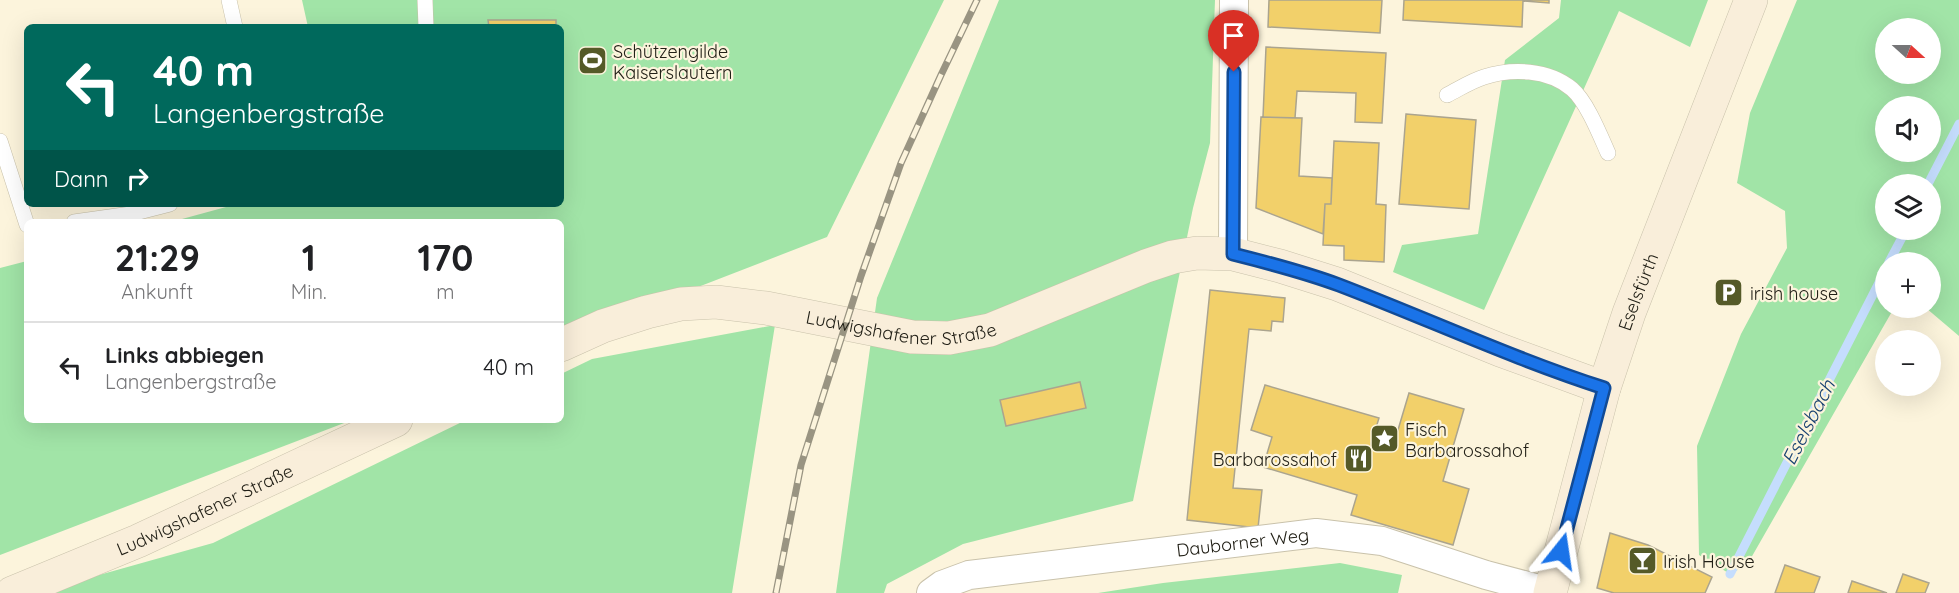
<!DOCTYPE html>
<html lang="de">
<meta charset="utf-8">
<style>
:root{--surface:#fff;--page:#f6f6f6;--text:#202124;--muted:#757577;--line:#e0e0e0}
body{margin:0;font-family:Quicksand,sans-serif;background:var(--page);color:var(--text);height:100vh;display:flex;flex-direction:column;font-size:22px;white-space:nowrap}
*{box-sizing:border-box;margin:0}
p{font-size:20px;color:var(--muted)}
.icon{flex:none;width:33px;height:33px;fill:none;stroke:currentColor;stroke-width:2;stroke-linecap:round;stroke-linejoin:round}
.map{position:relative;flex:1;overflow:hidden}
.drawer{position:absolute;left:24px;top:219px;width:540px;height:204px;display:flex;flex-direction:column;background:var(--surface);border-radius:9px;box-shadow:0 6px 24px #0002}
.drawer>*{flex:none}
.hud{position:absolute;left:24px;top:24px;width:540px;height:183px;border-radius:9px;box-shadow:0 6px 24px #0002;background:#00695c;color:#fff;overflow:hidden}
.needle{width:39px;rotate:111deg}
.fabs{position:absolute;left:1875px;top:18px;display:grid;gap:12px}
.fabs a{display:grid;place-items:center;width:66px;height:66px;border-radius:50%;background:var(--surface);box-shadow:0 6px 24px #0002;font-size:30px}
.pin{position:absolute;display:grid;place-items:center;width:51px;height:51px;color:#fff;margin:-62px -26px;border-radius:50% 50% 50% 0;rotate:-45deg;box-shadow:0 0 6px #0007}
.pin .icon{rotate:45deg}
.me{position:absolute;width:66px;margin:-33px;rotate:15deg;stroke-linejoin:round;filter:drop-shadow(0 0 4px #0008)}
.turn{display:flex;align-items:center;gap:21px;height:126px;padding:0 30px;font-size:27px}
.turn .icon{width:78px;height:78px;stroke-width:2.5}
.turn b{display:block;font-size:42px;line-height:51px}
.then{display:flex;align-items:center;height:57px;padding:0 30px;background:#0003;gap:12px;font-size:22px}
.eta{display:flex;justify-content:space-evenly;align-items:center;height:102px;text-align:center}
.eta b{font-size:36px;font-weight:700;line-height:42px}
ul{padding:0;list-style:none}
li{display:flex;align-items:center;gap:18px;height:90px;padding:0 30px;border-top:2px solid var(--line)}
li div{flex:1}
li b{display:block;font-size:22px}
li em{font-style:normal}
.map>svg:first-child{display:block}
</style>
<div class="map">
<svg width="1959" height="593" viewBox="0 0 1959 593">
<rect width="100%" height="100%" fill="#fcf4dc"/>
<!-- green -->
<path fill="#a1e4a7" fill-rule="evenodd" d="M302,0H944L827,237L561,340V222H171L237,204H561V27H308Z
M999,0H1215L1210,143L1193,208L1133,501L963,544L887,584L884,593H836L877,298Z
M1561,0H1708L1690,47L1619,11L1484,310L1393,272L1402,245L1478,234L1505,60L1559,18Z
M1797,0H1959V336L1926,308H1930V262H1886V308H1894L1747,565L1730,574L1699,555L1697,446L1741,334L1787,248L1785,211L1737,183L1750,113ZM1930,28V74H1886V28ZM1930,106V152H1886V106ZM1930,184V230H1886V184Z
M27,261V420H352L0,555V268Z
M775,325L732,593H35L213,543L466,420H561V374L592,359Z
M1340,563L1402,575L1398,593H1098L1163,583Z"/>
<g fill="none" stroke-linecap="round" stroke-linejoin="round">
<!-- stream -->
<path stroke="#c5ddfd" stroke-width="9" d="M1928,184L1959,124
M1889,262L1906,230
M1730,574L1886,269"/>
</g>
<!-- building -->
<path fill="#f2d06a" stroke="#aba48e" stroke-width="1.5" d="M1269,0H1382L1380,33L1268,27Z
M1404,0H1549V3L1523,1L1522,27L1403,20Z
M488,20H556V27H489Z
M1266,47L1386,53L1382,123L1355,122L1356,93L1297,91L1295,118L1263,117Z
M1406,114L1476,120L1469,209L1399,204Z
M1261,117L1302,118L1299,176L1332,178L1331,204H1325L1323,234L1256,208Z
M1334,141L1379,143L1376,204L1386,205L1384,262L1344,260V246L1323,245L1325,204H1331Z
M1210,290L1285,298L1283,322L1272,321L1271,331L1249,329L1233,488L1262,490L1258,528L1187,520Z
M1080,382L1086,408L1006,426L1000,400Z
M1265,385L1379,418L1371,444L1392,450L1409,393L1464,409L1443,481L1469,489L1453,545L1351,515L1357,495L1263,467L1272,437L1251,430Z
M1610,533L1648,545L1712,577L1705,593H1614L1597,588Z
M1785,565L1820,577L1814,593H1775Z
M1903,574L1929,583L1925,593H1896Z
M1852,581L1887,593H1848Z"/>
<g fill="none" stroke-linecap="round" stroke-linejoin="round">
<defs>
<path id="lane" d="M229,0L235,27
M425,0L426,27
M1447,95C1459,89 1471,81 1484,77C1512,68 1548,69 1572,89C1587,102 1600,135 1608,153
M0,141L27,225
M74,222L131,214L170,204"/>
<g id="street">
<path d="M1233,254L1234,0"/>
<path id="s1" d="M931,593L942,585L969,575L1316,533L1382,541L1486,575L1550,592"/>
</g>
<g id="secondary">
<path id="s2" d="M561,345L603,326L647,312L681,304L716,302L766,308L912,337L949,338L990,330L1146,266L1173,257L1197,253L1233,254L1280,266L1337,284L1500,350L1604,388"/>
<path id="s3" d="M12,593L138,541L396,420"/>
<path id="s4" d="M1550,593L1604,388L1629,313L1751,0"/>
</g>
</defs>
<!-- lane casing -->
<use href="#lane" stroke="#c9c2ab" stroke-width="16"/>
<!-- street casing -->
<use href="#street" stroke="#c9c2ab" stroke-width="30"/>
<!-- secondary casing -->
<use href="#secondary" stroke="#c9c2ab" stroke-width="34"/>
<!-- lane -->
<use href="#lane" stroke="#fff" stroke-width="15"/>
<!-- street -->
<use href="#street" stroke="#fff" stroke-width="28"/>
<!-- secondary -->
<use href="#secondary" stroke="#f9eeda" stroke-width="33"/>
<defs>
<path id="rail" d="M776,593L801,465L861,276L901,163L941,75L977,0"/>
</defs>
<!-- rail casing -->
<use href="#rail" stroke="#999482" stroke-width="7"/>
<!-- rail -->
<use href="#rail" stroke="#fcf4dc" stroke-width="4.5" stroke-dasharray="14" stroke-linecap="butt"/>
</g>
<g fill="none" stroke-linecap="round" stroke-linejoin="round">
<defs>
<path id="route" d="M1234,72L1233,254C1269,263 1304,272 1339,285C1428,319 1514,359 1604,388L1561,551"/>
</defs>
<!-- route casing -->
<use href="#route" stroke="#114b97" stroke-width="15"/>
<!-- route -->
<use href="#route" stroke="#1a73e8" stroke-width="10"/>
</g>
<!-- icons -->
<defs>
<symbol id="stadium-square" viewBox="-11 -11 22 22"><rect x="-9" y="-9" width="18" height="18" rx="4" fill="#555a28" stroke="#fcf4dc"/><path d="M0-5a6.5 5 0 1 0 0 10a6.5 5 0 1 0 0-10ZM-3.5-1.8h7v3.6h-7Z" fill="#fff"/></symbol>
<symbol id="parking-square" viewBox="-11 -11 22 22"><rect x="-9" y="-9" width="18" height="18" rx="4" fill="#555a28" stroke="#fcf4dc"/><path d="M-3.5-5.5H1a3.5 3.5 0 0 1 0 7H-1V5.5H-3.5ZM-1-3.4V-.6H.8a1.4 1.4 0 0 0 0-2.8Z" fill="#fff"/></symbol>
<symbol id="sight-square" viewBox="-11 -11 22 22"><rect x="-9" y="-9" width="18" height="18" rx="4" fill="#555a28" stroke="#fcf4dc"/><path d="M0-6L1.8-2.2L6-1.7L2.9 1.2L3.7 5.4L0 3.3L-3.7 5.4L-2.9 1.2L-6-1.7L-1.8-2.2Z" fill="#fff"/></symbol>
<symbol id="restaurant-square" viewBox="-11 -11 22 22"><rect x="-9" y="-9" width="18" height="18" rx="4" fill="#555a28" stroke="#fcf4dc"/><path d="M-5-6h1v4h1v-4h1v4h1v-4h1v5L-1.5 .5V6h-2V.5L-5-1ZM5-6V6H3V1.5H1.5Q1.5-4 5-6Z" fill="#fff"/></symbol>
<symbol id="bar-square" viewBox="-11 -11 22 22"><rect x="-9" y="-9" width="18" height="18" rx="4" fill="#555a28" stroke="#fcf4dc"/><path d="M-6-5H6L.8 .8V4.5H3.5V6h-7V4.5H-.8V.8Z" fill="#fff"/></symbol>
</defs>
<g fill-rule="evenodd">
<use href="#stadium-square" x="576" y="44" width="33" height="33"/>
<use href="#parking-square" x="1712" y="276" width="33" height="33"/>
<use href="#sight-square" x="1368" y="422" width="33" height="33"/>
<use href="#restaurant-square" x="1342" y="442" width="33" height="33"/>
<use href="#bar-square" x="1626" y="544" width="33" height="33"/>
</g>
<g text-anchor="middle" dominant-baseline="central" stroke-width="4.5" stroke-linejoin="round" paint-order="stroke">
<!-- poi labels -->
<g font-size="18" fill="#222017" stroke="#fcf4dc" text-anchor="start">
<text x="613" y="51">Schützengilde<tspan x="613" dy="21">Kaiserslautern</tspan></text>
<text x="1750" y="293">irish house</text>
<text x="1405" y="429">Fisch<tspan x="1405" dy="21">Barbarossahof</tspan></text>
<text x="1337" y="459" text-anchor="end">Barbarossahof</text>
<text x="1663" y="561">Irish House</text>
</g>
<!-- street labels -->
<g font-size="18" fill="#222017" stroke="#fcf4dc">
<text stroke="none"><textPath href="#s4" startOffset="314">Eselsfürth</textPath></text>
<text stroke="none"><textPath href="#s2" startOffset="350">Ludwigshafener Straße</textPath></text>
<text stroke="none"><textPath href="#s3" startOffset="210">Ludwigshafener Straße</textPath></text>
<text stroke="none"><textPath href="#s1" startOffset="318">Dauborner Weg</textPath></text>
</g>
<!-- water labels -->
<g font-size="20" font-style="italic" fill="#184171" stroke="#fcf4dc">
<text transform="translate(1808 422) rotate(-63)">Eselsbach</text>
</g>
</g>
</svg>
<div class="fabs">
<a><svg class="needle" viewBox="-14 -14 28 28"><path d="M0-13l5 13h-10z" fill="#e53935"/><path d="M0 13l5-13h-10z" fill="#757577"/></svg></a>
<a><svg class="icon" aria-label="sound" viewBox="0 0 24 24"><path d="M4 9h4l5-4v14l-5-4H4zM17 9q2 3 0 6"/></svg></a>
<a><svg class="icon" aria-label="layers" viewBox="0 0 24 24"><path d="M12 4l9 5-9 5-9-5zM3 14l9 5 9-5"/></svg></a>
<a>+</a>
<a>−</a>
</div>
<div class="pin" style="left:1234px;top:72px;background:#d93025"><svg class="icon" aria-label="arrive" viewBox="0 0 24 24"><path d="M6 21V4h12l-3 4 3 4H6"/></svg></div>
<svg class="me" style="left:1561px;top:551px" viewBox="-20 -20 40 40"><path d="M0-17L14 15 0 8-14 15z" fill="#1a73e8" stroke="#fff" stroke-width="4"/></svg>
<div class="hud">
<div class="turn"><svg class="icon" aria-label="left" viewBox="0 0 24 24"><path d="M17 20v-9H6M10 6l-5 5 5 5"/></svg><div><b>40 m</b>Langenbergstraße</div></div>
<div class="then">Dann<svg class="icon" aria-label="right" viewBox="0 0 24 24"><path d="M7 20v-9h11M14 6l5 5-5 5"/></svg></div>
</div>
<section class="drawer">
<div class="eta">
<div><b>21:29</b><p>Ankunft</p></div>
<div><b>1</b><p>Min.</p></div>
<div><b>170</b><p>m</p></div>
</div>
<ul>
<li><svg class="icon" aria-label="left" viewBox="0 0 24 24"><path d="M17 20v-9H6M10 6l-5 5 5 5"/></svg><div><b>Links abbiegen</b><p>Langenbergstraße</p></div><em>40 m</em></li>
</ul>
</section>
</div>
